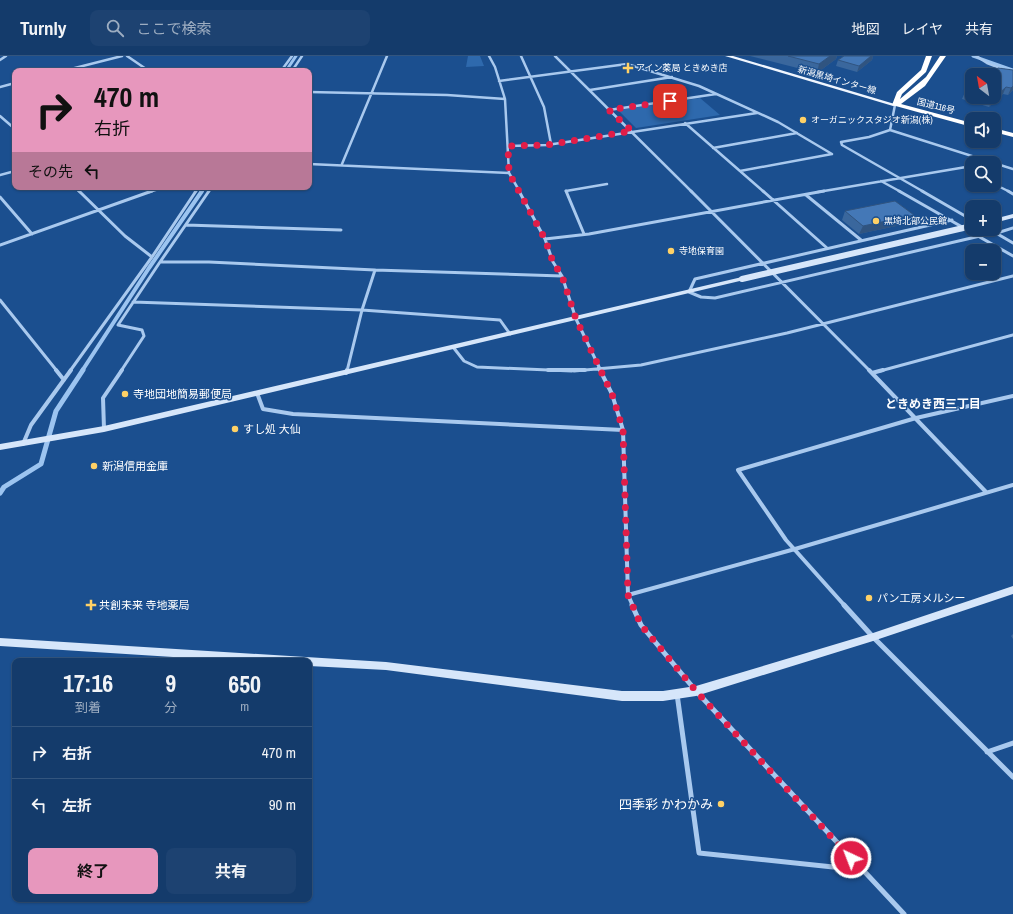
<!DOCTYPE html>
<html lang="ja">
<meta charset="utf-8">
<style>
:root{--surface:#143b6b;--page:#1d4271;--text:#f1f3f6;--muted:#9dadc1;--line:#33557e;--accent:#e797bd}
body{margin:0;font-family:"Archivo Narrow","Noto Sans JP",sans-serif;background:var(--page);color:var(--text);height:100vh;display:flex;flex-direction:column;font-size:15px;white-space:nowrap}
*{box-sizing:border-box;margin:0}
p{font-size:13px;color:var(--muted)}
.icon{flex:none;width:22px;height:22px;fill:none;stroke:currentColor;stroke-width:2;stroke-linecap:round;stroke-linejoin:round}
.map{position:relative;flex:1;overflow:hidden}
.sheet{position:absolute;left:12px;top:602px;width:300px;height:244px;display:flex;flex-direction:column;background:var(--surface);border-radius:8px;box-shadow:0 1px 3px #0004,0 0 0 1px var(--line)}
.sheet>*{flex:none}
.top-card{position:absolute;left:12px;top:12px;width:300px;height:122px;border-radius:8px;box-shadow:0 1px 3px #0004,0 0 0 1px var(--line);background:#e797bd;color:#111;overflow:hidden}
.needle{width:26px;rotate:329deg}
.fabs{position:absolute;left:965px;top:12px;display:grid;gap:8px}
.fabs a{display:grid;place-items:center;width:36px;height:36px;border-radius:8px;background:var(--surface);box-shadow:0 1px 3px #0004,0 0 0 1px var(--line);font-size:20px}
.pin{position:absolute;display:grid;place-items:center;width:34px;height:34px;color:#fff;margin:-17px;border-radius:8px;box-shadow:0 2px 6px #0006}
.me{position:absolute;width:44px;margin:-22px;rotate:317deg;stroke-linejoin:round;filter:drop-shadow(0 0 3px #0008)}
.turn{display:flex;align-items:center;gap:14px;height:84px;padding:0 16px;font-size:18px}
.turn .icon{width:52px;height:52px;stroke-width:2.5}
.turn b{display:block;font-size:28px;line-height:34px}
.then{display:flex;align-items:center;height:38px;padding:0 16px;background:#0003;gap:8px;font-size:15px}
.eta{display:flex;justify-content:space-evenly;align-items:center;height:68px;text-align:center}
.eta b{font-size:24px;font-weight:700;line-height:28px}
.cta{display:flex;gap:8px;margin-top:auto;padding:8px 16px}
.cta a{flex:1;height:46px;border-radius:8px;background:var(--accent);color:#111;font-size:16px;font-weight:700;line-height:46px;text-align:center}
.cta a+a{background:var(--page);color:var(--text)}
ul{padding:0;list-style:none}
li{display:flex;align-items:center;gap:12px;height:52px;padding:0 16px;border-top:1px solid var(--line)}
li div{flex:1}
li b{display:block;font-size:15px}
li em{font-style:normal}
header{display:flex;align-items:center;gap:24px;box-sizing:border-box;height:56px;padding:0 20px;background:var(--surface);border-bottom:1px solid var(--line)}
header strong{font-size:19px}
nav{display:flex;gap:22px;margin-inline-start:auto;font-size:14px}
.search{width:280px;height:36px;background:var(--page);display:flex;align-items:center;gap:10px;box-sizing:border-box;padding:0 14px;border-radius:8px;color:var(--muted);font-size:15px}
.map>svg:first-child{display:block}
</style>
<header>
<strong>Turnly</strong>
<div class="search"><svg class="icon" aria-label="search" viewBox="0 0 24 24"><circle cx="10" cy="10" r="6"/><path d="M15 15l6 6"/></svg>ここで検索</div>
<nav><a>地図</a><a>レイヤ</a><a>共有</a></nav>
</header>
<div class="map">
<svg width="1013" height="858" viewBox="0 0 1013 858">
<rect width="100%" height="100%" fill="#1b4f8f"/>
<!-- green -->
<path fill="#2e69ad" d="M468,0H480L484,10L466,11Z
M700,42L720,59L636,72L618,54Z"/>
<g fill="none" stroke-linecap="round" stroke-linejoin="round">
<!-- stream-far2 -->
<path stroke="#9cc4f0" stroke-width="3" d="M973,0L1013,14
M286,15L296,0
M201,136L205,131"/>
<!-- stream-far1 -->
<path stroke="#9cc4f0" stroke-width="4" d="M82,315L149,212L202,135"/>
<!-- stream -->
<path stroke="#9cc4f0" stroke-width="5" d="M0,437L4,431L41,408L56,355L83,314"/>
<!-- street-far3 -->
<path stroke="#a9c9ee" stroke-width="2.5" d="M127,0L149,15
M489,0L495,11L505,43L509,117L520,136
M521,0L544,51L551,88
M555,0L692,136
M976,0L987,7L1013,17
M0,4L6,0
M63,15L122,0
M281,15L292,0
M292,15L302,0
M499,25L627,8L699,30L778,66L832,98L740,115
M0,31L15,27
M590,34L672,21
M309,36L447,39L505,43
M609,54L716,38
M0,60L15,73
M685,67L764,136
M890,74L895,49
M508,90L547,89L757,57
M713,92L797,77
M309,108L509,117
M342,108L387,0
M0,119L15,115
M881,125L901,136
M994,128L1010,136
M74,131L80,136
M149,136L165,131
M195,136L199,131
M208,136L212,131
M567,136L566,135L607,128
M818,136L972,110
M924,136L842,89L841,86L869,81L890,74L1013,113"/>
<!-- street-far2 -->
<path stroke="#a9c9ee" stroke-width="3" d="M79,135L125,180L152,201
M209,135L160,206H209L375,214L562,220
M519,135L545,183L553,206L562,220L576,263L601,315
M566,135L584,178
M691,135L870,315
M763,135L827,192
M899,135L1013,200
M922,135L972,164
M1008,135L1013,138
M806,139L861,184
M0,141L32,178
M952,164L695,223L689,236L701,241L715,242L980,180
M186,169L341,174
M989,173L1013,187
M997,177L1013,172
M545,183L589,178L824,135
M0,189L152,135
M0,244L57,315
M133,246L362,254L500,264L510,278
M453,291L464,305L477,311L572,315
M70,315L152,201L196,135
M121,315L144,280L142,274L118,269L160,206
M347,315L362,254L375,214
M574,315L641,309L787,277L1013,220
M880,315L1013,279"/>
<!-- street-far1 -->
<path stroke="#a9c9ee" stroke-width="4" d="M56,314L64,324
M548,314H585
M600,314L612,338L623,374L628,539L633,550
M869,314L986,436
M346,317L347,314
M872,317L883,314
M257,337L263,353L293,358L623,374
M104,373L103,342L122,314
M23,388L31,369L71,314
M628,539L795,493L1013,429
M845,550L786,484L738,414L916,362L1013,340"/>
<!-- street -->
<path stroke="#a9c9ee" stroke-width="5" d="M632,549L641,569L696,635L904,858
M844,549L873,581L1013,721
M677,638L699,797L833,811L861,812
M987,696L1013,687"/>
<!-- secondary -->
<path fill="#d6e6fa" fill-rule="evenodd" d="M1013,158V162L994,167V163Z
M742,221L745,223L744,224L104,376L0,394V388L104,370Z
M1013,530V538L873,585L696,640L663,645H622L386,614L309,610V605H236L0,590V582L386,606L622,635H663L696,630L873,577Z"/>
<!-- primary -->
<path fill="#f0f6ff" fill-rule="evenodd" d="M725,0H733L898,49L893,50Z"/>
<!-- highway -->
<path fill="#fff" fill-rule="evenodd" d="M926,0H932L926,16L902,38L900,43L926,21L940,0H946L925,30L901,48L972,67V71L892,49L897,36L921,14Z
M994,72L1013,77V81L994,76Z"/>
<!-- secondary-bridge -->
<path stroke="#d6e6fa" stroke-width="6" d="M742,223L972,170"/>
</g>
<!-- wall -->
<path fill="#3a679d" d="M750,0H837L836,3L817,17Z
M844,0H873L872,4L857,16L836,10L838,4Z
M1013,14V34L1008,39L1003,38L989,51L962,43L965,36L972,31V41H994Z
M845,155L910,167L859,178L842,164Z
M1013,578V583L1011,580Z"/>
<!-- shaded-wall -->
<path fill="#305480" d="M830,0H837L836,3L817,17L819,8Z
M870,0H873L872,4L857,16L859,10Z
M1013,30V34L1008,39L1011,32Z
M1006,31L1003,38L989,51L992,44Z
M914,159L910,167L859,178L863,170Z"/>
<!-- building -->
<path fill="#4478b7" stroke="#305480" d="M788,0H830L819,8Z
M844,0H871L859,10L838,4Z
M998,12L1013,14V30L1011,32L1006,31L992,44L983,41H994V19H988Z
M972,31V38L965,36Z
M895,145L914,159L863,170L845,155Z"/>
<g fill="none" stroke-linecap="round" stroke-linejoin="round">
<!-- route -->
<path stroke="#e11d48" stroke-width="7" stroke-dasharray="0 12.6" d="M670,45L609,54L632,75L547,89L508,90L509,117L545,183L553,206L562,220L576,263L612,338L623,374L628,539L641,569L696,635L851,802"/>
</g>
<!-- markers -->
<g fill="#ffd166" stroke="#1b4f8f" stroke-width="1.5">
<path d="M626 6h4v4h4v4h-4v4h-4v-4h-4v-4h4z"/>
<circle cx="803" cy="64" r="4"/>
<circle cx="876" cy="165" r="4"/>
<circle cx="671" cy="195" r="4"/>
<circle cx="125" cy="338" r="4"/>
<circle cx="235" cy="373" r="4"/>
<circle cx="94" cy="410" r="4"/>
<circle cx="869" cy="542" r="4"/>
<path d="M89 543h4v4h4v4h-4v4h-4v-4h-4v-4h4z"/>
<circle cx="721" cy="748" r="4"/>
</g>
<g text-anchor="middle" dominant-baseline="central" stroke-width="3" stroke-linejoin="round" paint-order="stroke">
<!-- far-poi labels -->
<g font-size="9" fill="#fff" stroke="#1b4f8f" text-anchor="start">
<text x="636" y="12">アイン薬局 ときめき店</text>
<text x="811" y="64">オーガニックスタジオ新潟(株)</text>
<text x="884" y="165">黒埼北部公民館</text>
<text x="679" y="195">寺地保育園</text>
</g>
<!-- far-street labels -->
<g font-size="9" fill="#fff" stroke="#1b4f8f">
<text transform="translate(837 24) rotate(16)">新潟黒埼インター線</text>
<text transform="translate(936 50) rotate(14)">国道116号</text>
</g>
<!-- poi labels -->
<g font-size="11" fill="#fff" stroke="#1b4f8f" text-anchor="start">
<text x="133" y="338">寺地団地簡易郵便局</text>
<text x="243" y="373">すし処 大仙</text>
<text x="102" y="410">新潟信用金庫</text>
<text x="877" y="542">パン工房メルシー</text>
<text x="99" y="549">共創未来 寺地薬局</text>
</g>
<!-- neighbourhood labels -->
<g font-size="12" font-weight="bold" fill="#fff" stroke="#1b4f8f">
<text x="933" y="348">ときめき西三丁目</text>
</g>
<!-- near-poi labels -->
<g font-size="13" fill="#fff" stroke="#1b4f8f" text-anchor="end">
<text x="713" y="748">四季彩 かわかみ</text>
</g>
</g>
</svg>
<div class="fabs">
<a><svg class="needle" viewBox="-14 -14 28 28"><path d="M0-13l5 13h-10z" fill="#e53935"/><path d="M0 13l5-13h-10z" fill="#9dadc1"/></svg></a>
<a><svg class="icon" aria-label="sound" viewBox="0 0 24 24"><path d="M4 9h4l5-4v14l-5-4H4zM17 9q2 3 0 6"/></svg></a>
<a><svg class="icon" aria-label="search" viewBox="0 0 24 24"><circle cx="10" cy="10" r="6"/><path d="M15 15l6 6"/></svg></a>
<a>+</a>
<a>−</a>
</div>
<div class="pin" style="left:670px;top:45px;background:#d93025"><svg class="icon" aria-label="arrive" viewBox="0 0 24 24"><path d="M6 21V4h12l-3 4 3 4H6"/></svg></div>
<svg class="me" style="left:851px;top:802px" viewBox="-20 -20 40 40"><circle r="17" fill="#e11d48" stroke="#fff" stroke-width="3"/><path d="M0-11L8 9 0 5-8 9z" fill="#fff"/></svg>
<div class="top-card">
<div class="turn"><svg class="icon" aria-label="right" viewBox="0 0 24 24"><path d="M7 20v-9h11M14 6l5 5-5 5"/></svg><div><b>470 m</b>右折</div></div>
<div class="then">その先<svg class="icon" aria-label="left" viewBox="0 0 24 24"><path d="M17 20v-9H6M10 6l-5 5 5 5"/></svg></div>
</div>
<section class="sheet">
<div class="eta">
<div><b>17:16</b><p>到着</p></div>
<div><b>9</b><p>分</p></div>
<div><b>650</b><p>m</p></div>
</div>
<ul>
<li><svg class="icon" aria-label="right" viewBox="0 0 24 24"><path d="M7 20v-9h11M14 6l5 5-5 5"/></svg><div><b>右折</b></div><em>470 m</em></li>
<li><svg class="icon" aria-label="left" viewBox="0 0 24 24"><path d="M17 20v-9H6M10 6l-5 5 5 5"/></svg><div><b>左折</b></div><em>90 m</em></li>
</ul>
<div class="cta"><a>終了</a><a>共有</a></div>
</section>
</div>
